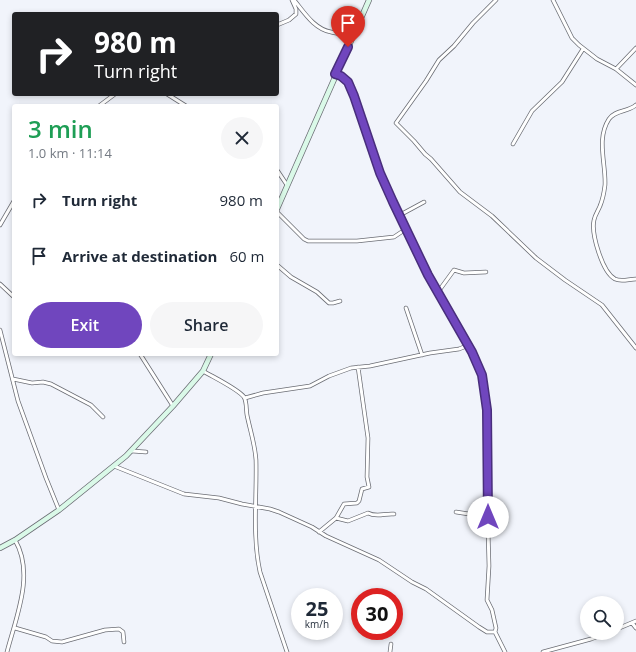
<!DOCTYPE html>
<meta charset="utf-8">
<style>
:root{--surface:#fff;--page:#f6f6f7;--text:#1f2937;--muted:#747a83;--accent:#7046be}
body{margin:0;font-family:"Open Sans",sans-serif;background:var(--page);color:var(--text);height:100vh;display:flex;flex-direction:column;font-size:15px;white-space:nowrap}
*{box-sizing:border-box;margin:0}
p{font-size:13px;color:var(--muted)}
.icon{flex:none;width:22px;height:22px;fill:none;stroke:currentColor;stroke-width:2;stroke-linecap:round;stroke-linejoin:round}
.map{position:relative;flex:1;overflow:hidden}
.side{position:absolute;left:12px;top:104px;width:267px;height:252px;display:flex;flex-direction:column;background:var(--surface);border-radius:4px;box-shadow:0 2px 6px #0003}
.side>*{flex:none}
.hud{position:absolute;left:12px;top:12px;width:267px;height:84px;border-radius:4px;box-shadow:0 2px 6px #0003;background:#202124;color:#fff;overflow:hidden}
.controls{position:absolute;left:580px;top:596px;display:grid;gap:8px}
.controls a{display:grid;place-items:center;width:44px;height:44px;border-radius:50%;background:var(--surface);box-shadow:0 2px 6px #0003;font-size:20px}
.speed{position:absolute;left:291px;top:588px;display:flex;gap:8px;font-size:20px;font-weight:700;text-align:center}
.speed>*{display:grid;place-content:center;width:52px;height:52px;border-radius:50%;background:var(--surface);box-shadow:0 2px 6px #0003;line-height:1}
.speed small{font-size:10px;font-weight:400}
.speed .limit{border:6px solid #d22;background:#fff;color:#111}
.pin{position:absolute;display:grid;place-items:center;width:34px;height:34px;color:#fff;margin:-41px -17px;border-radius:50% 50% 50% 0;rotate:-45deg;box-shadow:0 0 4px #0007}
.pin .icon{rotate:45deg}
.me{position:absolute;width:44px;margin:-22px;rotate:0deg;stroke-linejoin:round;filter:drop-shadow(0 0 3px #0008)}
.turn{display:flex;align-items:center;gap:14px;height:84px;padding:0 16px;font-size:18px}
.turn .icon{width:52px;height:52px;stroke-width:2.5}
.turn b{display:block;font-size:28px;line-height:34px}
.round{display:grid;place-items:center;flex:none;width:42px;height:42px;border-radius:21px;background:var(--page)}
.overview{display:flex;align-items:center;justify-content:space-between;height:68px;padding:0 16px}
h1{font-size:24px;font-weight:600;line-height:30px;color:#1e9e55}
.primary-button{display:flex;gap:8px;margin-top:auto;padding:8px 16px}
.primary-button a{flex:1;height:46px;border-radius:24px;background:var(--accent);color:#fff;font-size:16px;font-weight:600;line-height:46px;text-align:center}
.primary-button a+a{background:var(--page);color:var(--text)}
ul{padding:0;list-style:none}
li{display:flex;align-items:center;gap:12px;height:56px;padding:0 16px}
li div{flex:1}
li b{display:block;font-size:15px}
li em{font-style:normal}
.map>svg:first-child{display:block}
</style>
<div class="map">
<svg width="636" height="652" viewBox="0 0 636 652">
<rect width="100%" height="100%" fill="#f1f4fb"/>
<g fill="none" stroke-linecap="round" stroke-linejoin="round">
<defs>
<path id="street" d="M294,0C304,12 314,29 331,32C338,34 345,34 353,36
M496,0L473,23L454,46L439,60L426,81L396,123L414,141L425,154L431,159L460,192L492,216L536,258L565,280L602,305L636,348
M553,0L572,38L579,45L597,59L616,69L636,85
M277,25L289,20L296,14V9L292,0
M616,69L636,48
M336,75L341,76L348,82L354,96L380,173L393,202L428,275L473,352L482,375L487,410L488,423L487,442L489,477L488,530L489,566L487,600L492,610L496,628L495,632
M167,94L186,106
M636,105C628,112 615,110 609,119C596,139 606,163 605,185C604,193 603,199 600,206C598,211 595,215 594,220C591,233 602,272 615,279C621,282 629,279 636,279
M99,106L115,94
M513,144L532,111L562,82L583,49
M277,170L287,185
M277,212L304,239L308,241H357L394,237L406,229
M400,215L424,202
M0,225L14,201
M277,265L291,277L317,292L329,303H333L340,301
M0,284L14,297
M438,292L454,270L464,273L486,272
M406,308L422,355
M0,330L18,401L46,478L59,510
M140,354L173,406
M203,371C213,377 238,389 244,397C247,402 246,410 247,415C250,430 255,444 256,460C257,497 252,535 260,572L287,652
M13,379L32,383L43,382L51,384L91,405L103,417
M245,398L263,393L310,386L329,376L351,368L370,366L430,353L459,349L469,345
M132,451L146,452
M114,466L184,494L219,498L242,504L270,509L279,512L312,527L326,536L379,560L412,582L426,589L479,627L487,632H495L505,652
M456,512L488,517
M336,518L348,521L368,513C377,518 385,513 394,514
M319,532L336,518L344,504L357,503L359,501L362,489L369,487L367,477L368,438L358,367
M632,623L636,628
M15,628L46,637L52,641L62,642L105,630L119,629L123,632L124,642
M617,629L636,621
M7,652C16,617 35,574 15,540
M390,652L391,644
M543,652L591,639L607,633"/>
<path id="secondary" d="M277,209L369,0
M0,548L15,540L59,510L126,456L173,406L203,371L211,354"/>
</defs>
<!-- street casing -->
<use href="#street" stroke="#6b6d74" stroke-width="4.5"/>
<!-- secondary casing -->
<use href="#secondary" stroke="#6b6d74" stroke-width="6"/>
<!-- street -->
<use href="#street" stroke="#fff" stroke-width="3"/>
<!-- secondary -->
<use href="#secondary" stroke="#daf9e8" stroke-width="4.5"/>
</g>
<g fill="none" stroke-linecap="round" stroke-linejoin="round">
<defs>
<path id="route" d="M348,47L335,74L341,76L348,82L354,96L380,173L393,202L428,275L472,352L482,375L487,410L488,517"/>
</defs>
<!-- route casing -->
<use href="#route" stroke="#492e7c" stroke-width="10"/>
<!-- route -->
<use href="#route" stroke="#7046be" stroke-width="7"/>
</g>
</svg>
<div class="controls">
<a><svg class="icon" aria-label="search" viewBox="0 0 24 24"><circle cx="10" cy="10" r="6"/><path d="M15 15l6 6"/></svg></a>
</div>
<div class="speed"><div>25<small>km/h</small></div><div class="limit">30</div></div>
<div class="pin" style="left:348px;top:47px;background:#d93025"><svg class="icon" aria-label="arrive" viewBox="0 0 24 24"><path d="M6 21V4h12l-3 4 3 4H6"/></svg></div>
<svg class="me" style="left:488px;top:517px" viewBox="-20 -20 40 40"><circle r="19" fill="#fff"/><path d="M0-13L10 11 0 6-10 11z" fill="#7046be"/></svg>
<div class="hud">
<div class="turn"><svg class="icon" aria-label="right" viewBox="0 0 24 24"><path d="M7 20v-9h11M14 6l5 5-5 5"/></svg><div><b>980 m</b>Turn right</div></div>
</div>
<section class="side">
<div class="overview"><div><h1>3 min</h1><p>1.0 km · 11:14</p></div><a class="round"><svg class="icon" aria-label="close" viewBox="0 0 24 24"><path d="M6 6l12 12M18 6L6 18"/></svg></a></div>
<ul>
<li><svg class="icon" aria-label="right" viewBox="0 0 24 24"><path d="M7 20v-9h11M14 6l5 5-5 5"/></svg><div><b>Turn right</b></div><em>980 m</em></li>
<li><svg class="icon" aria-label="arrive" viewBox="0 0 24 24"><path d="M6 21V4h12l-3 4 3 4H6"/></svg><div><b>Arrive at destination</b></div><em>60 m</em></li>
</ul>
<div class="primary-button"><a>Exit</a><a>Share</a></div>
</section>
</div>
